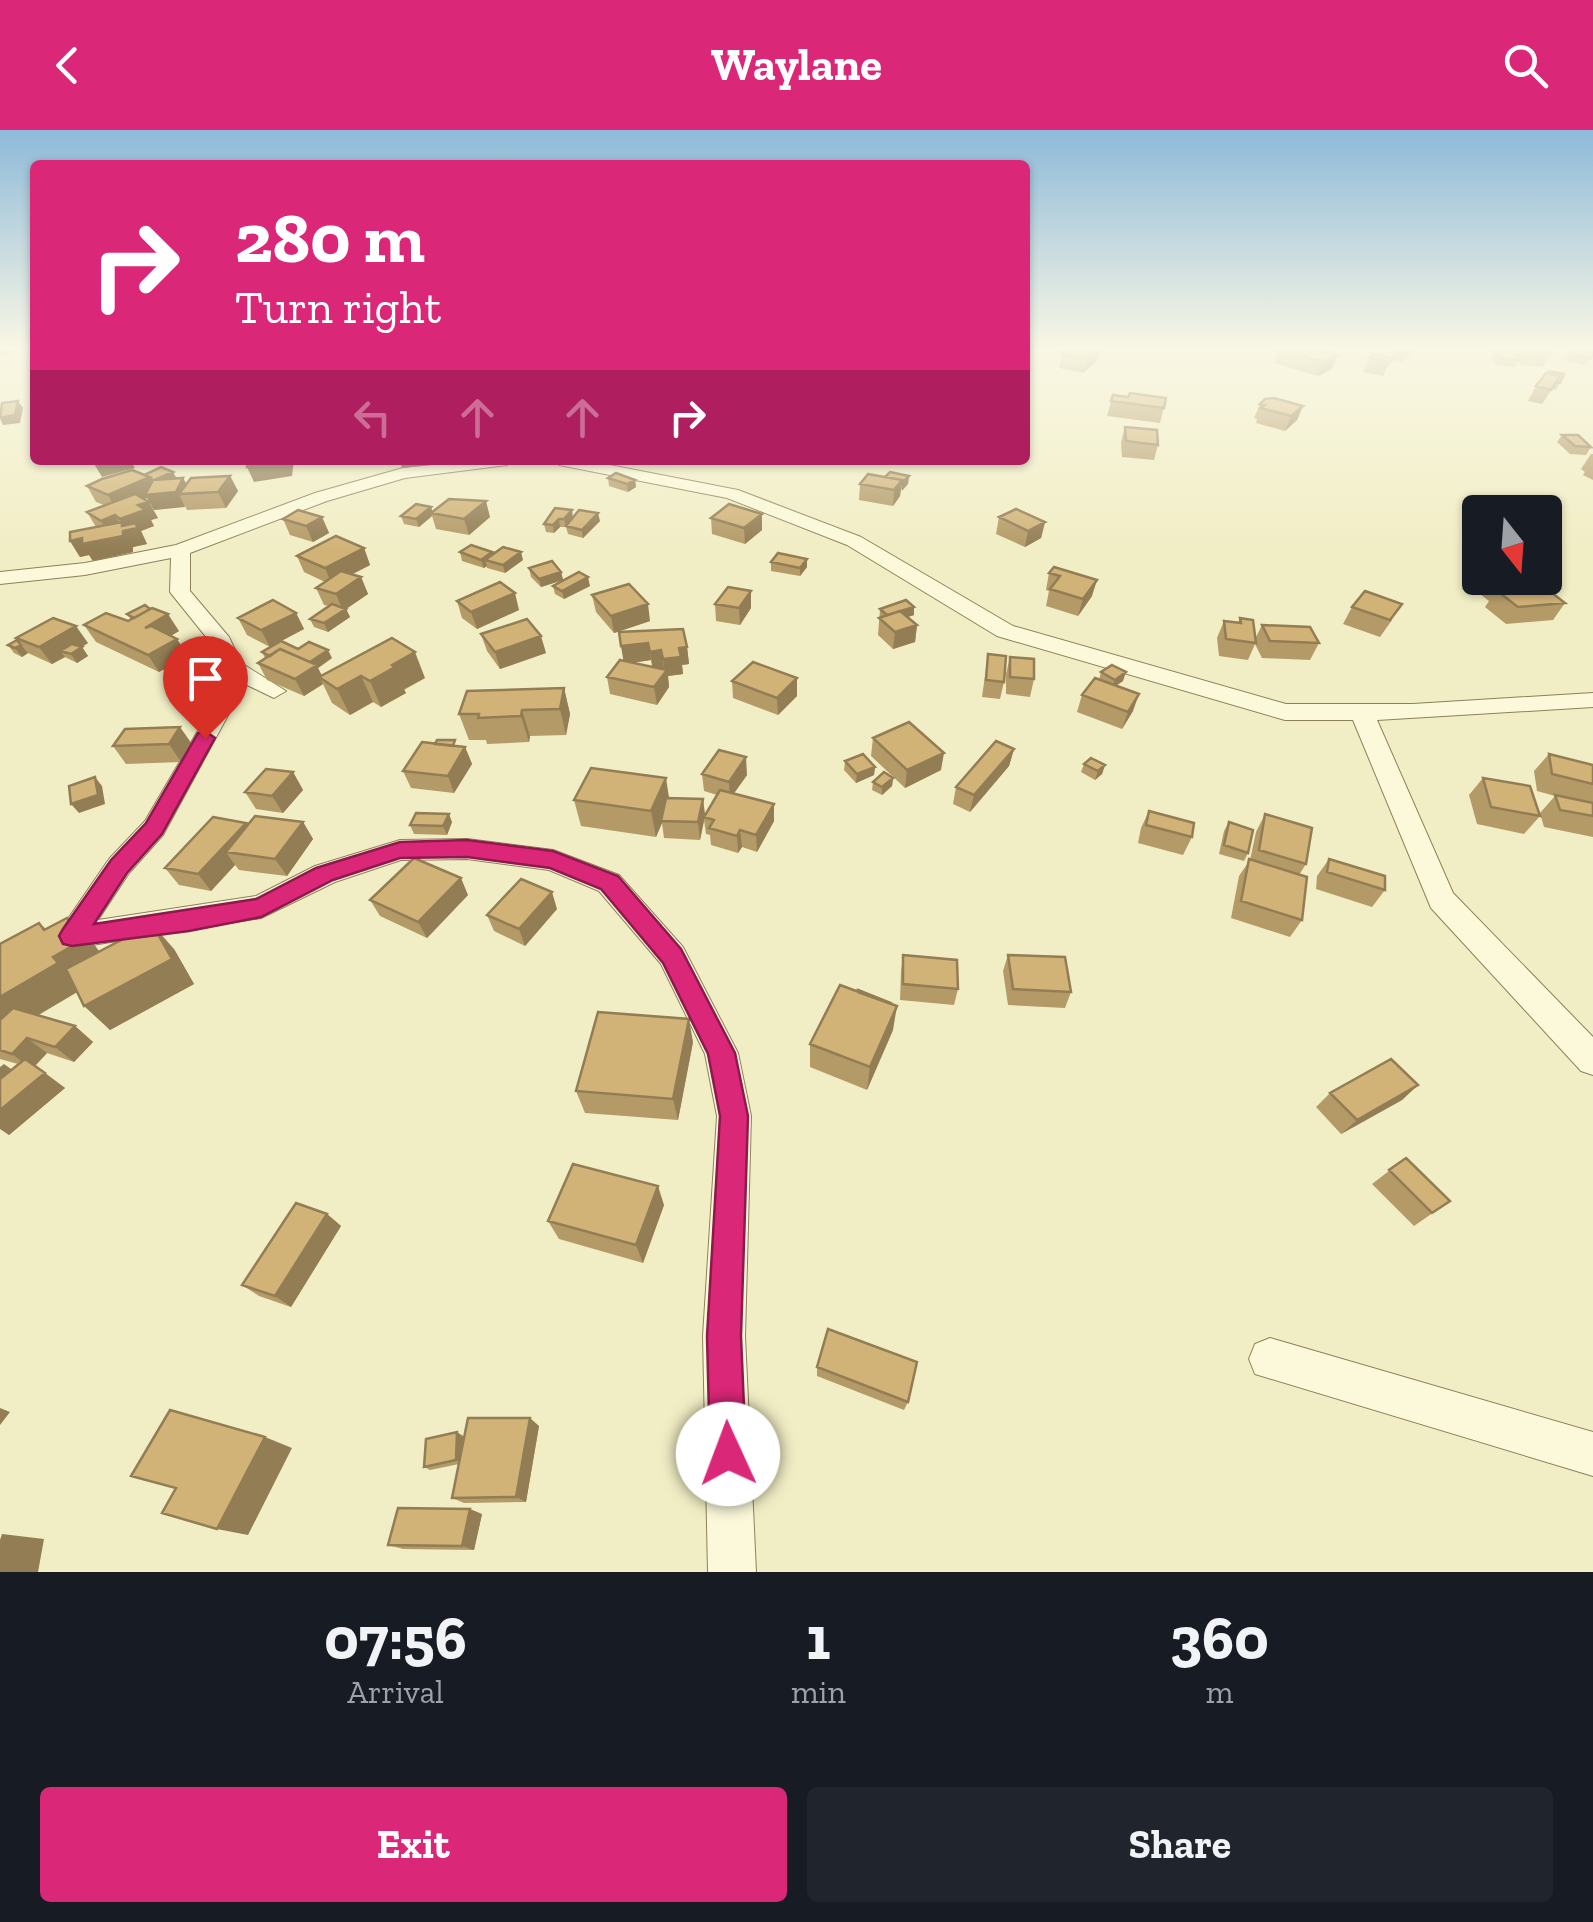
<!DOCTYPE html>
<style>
:root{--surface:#171b24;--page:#20242c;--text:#f1f3f6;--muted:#9ea1a6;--accent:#db2777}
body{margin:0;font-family:"Zilla Slab",serif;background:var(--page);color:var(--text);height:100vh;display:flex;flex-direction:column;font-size:38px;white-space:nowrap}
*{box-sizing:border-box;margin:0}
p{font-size:32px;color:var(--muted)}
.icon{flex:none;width:55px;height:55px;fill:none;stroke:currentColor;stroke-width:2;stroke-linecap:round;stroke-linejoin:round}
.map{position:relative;height:1442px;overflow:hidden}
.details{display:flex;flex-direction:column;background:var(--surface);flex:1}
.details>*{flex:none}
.hud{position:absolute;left:30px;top:30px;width:1000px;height:305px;border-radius:10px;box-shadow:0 2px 8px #0004;background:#db2777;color:#fff;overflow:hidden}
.needle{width:65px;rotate:163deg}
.buttons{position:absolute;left:1462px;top:365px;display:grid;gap:20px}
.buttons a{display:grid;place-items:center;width:100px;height:100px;border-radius:10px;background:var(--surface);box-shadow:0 2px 8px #0004;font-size:50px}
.pin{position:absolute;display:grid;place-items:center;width:85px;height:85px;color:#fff;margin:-102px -42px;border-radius:50% 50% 50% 0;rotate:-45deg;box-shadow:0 0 10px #0007}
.pin .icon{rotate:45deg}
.me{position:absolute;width:110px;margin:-55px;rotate:358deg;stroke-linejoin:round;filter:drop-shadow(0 0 8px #0008)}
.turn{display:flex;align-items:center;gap:35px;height:210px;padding:0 40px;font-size:45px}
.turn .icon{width:130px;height:130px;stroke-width:2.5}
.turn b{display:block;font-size:70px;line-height:85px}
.lanes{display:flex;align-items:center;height:95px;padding:0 40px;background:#0003;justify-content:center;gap:50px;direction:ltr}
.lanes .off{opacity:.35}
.eta{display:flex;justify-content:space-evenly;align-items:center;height:170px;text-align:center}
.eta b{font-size:60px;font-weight:700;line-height:70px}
.button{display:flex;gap:20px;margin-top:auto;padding:20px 40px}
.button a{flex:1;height:115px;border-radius:10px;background:var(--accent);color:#fff;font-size:40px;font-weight:700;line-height:115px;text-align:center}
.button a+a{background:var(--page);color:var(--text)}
header{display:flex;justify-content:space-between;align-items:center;height:130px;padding:0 40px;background:var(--accent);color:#fff;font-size:45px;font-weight:700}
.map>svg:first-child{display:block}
</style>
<header><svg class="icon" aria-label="back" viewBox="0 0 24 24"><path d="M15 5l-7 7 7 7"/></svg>Waylane<svg class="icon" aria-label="search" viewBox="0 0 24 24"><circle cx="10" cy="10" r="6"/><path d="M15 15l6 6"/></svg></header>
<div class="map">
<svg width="1593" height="1442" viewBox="0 0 1593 1442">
<rect width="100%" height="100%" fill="#f1eec5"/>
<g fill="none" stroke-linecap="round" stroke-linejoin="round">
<defs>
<path id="minor" d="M467,330H515L507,335L405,348L327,371L190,423V461L229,507L241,533L286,561L274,568L245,554L163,705L129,743L98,790L256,766L315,736L400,710L467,709L553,720L619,745L683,817L738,923L751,986L745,1206L756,1442H708L703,1206L717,986L705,924L661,834L599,761L549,740L467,729L401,730L335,752L261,788L61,820L0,849V822L63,796L109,729L145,691L223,558L211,513L170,462L171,428L85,445L0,454V442L85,433L176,415L315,363L403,338Z
M551,330H584L738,360L861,407L1013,496L1286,574H1413L1593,563V577L1377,590L1453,763L1593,907V945L1581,941L1431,778L1353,590H1285L997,506L847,415L727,368L559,335Z
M1270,1208L1593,1302V1346L1255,1244L1249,1229L1255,1214Z"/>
</defs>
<!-- minor casing -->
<use href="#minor" stroke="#8d8159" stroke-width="2"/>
<!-- minor -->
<use href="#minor" fill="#fbf9d9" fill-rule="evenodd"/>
</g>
<!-- wall -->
<path fill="#b49a67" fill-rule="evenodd" d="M1492,218H1514L1517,226L1522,218H1549L1551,224L1543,237L1521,235L1519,230L1515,237L1496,235L1492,229L1493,227L1491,220Z
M1589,218H1593V228L1584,235L1563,230L1568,223L1588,220Z
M1279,219L1338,225L1332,239L1318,246L1274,233Z
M1413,219L1409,226L1402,232L1392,230L1395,223Z
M1062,224L1097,231L1083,243L1059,238Z
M1369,228H1392L1383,246L1363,242Z
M1564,244L1556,260L1552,259L1542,274L1528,271L1536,256Z
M1113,265L1128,267L1166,268L1160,293L1107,286Z
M1274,268L1297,290L1285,301L1256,293L1257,289L1254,288L1260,274Z
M1125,297L1158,315L1154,330L1122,327L1121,312Z
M1562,305L1591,317L1586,325L1570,324L1557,312Z
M1591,324H1593V350L1583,345L1585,342L1581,339Z
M377,330H395L391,334H378Z
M852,330H881L876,335Z
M144,345L177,348L187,354L230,346L238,361L226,378L187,380L185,376L154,380L147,368L145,369L158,388L151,390L154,396L141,401L147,414L133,417V422L93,431L89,425L80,427L70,411L96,397L87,382L104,375L96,372L87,356Z
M909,346L908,354L901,360L900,366L893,376L859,370L860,354L885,347Z
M608,348L635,350L636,357L628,362L609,356Z
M431,377L432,382L490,387L469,405L436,399L432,386L419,397L404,394L401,386Z
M555,378L573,387L600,391L583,408L568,404L566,397H560L554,403L546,402L544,394Z
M322,387L329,403L313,412L290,405L283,389Z
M999,387L1045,392L1041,408L1025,417L996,404Z
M711,388L762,400L745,414L712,404Z
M364,418L370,435L352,444L361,447L368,464L346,479L350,487L328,502L314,497L310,489L329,476L324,475L316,458L325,452L304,442L297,426Z
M460,422L493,425L523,430L505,443L487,438V436L484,438L462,431Z
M807,429V437L800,446L771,441V432Z
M1054,437L1092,466L1078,486L1046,476L1049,461L1046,460L1049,443Z
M529,438L561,442L563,450L541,457L531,447Z
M1482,448H1530L1534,451L1530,457L1565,473L1553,490L1506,494L1485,477L1489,471L1475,460Z
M553,456H590L564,469L555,464Z
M751,461V478L740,495L716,491L715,474Z
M592,465L650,491L614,503L596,482Z
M457,471L519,480L477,499L462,488Z
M1352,477L1392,490L1380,507L1343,494Z
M880,479L914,485L908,487L917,495L915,512L893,519L878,505Z
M296,483L304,499L281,511L298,519L332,528L318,538L322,546L425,548L404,560L406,563L381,577L373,572L350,585L332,573L323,554L304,566L267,550L258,533L265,528L262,522L270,517L247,505L238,488Z
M127,484L179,501L171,506L188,526L159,542L96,512L84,495L128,491L131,490Z
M1240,488L1255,509L1262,495L1319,513L1310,530L1262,528L1255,514L1248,530L1219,526L1217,508L1224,491L1238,493Z
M619,502L687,517L689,534L682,535L683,544L668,546L669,557L657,575L610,564L607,547L624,531ZM651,530L652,537L631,533Z
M481,504L546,523L500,539L487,521Z
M16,508L88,513L82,517L88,526L77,533L65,527L52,534L28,523L22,527L14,523L8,515L17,510Z
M988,524L1004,552L1000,569L982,567Z
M1010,527L1034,549L1030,567L1006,564V544Z
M1101,542L1123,551L1116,556L1133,581L1122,599L1077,582L1082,565L1099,550Z
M732,551L797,566L778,585L733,568Z
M564,558L570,584L566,605L530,606L529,612L487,614L486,610H469L459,584Z
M873,608L941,640L905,658L871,626Z
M192,614L181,632L126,634L113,616Z
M457,616L465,617L472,634L454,663L411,658L403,641Z
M1014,619L1009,636L970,682L953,674L956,657Z
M1549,624L1593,635V707L1544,697L1540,683L1555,666L1537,661L1534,641Z
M845,631L875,637L874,645L856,653L844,640Z
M1084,634L1105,635L1102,644L1095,650L1081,642Z
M293,642L303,660L283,683L256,679L245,662Z
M702,644L747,645L734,663L774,674V691L757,722L742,717L738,723L711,715L710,705L706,704L704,690L700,710L664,708L662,693L656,707L581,696L574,670L669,668L703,669L705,685L717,665L704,661Z
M893,648L892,656L882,665L872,660L873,652Z
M1483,648L1540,686L1524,704L1477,694L1469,665Z
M1149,681L1192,707L1183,725L1138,713L1141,698Z
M1265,684L1306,734L1299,745L1302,790L1290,807L1231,788L1239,746L1250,730L1256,702Z
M303,692L313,709L287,746L239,740L235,735L211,761L179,755L165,738L246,693L247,696Z
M452,692L447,705L414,704L410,695Z
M1229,692L1248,723L1244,731L1219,724L1224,701Z
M1329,729L1385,760L1372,777L1316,759L1317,746Z
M468,765L427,808L380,786L370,770Z
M557,779L525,816L494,801L487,785Z
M67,788L99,822L174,819L194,854L110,900L77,862L38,885L75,896L93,912L74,932L47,923L35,936L65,958L9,1005L12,939L18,934L0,929V814L39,793L46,799Z
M903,825L958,859L954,875L900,870L901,842Z
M1008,825L1071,862L1065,878L1008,875L1003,841Z
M891,874L893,900L867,960L810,937V914Z
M693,912L678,990L585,983L576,961Z
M1418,955L1402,970L1341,1004L1316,977L1330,963Z
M1406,1028L1450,1071L1414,1096L1372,1054Z
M664,1075L643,1133L559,1109L548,1091Z
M327,1084L341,1096L291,1177L259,1166L242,1155Z
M817,1237L908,1272L904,1280L817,1246Z
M539,1296L526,1372L464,1373L452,1368L459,1334L430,1340L424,1337L463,1306L462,1316Z
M482,1384L474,1420L403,1419L388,1415Z"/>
<!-- shaded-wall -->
<path fill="#927d54" d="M0,218H7L10,224L0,226Z
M1100,218L1097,231L1083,243L1087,229Z
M1338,225L1332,239L1318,246L1323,232Z
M18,271L23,278L20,293L3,295L0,288Z
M1303,276L1297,290L1285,301L1291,286Z
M98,330H130L135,338L102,347L93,332Z
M286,330H294L292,346L254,352L247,337Z
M399,330H444L443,334L402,338Z
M173,342L177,349L183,348L192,363L179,364L185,377L154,380L147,368L117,381L108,365L150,347Z
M230,346L238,361L226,378L218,362Z
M909,346L908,354L902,361V353Z
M635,350L636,357L628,362L627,354Z
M902,350L900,366L893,376L894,360Z
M486,371L490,387L469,405L464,389Z
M149,372L158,388L151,390L154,396L141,401L147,414L133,417V422L93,431L89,425L80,427L70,411L82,408L111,407L101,391L115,385L124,401L120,389L138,375Z
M431,377L433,383H431L432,386L419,397L416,389Z
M572,380L573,388L566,397L564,389Z
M598,383L600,391L583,408L582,400Z
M762,384V400L745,414L744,398Z
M322,387L329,403L313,412L306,396Z
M559,389L560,397L554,403L553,395Z
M1045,392L1041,408L1025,417L1028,401Z
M364,418L370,435L332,455L325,438Z
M492,422L495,431L485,430L487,436L484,438L481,430Z
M521,422L523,430L505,443L503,435Z
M807,429V437L800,446V438Z
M561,442L563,450L541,457L539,449Z
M361,447L368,464L346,479L350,487L328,502L324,493L343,481L336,464Z
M588,447L590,456L564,469L562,461Z
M1097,450L1092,466L1078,486L1083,469Z
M751,461V478L740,495L739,478Z
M515,463L519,480L477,499L471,482Z
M648,474L650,491L614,503L611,486Z
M914,477V485L887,494L888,486Z
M296,483L304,499L270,517L261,500Z
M168,484L179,501L155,515L145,498Z
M917,495L915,512L893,519L895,502Z
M76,496L88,513L70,524L60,521L65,527L52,534L39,517Z
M541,506L546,523L500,539L495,522Z
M177,509L188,526L159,542L148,525Z
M648,513L651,530L624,534L621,516Z
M21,515L28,523L22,527L15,518Z
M82,517L88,526L77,533L71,524Z
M687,517L689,534L682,535L683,544L668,546L669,557L657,575L654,557L665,543L663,529L679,518Z
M328,520L332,528L318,538L324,550L319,547L323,554L304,566L295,549L308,533Z
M661,520L664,538L653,539L650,522Z
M415,522L425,548L404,559L406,563L381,577L370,551L392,535Z
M1126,542L1123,551L1112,558L1115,550Z
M361,546L373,572L350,585L337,559Z
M797,548V566L778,585L777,568Z
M223,549L228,557L213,564L208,556Z
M564,558L570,584L566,605L560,579Z
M1139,564L1133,581L1122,599L1128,582Z
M522,580L530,606L529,612L521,586Z
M180,597L192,614L181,632L169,614Z
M465,617L472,634L454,663L448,646Z
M1014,619L1009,636L970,682L974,665Z
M944,623L941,640L905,658L907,640Z
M746,627L747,645L730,669L729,652Z
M1105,635L1102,644L1095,650L1098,641Z
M875,637L874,645L856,653L857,644Z
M293,642L303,660L283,683L272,666Z
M95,647L102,656L105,674L79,683L71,674Z
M666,648L670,674L656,707L651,681Z
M893,648L892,656L882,665V657Z
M703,669L705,686L700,710L698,692Z
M774,674V691L757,722L756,705Z
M449,684L452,692L447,705L443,696Z
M303,692L313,709L287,746L275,729Z
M246,693L257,710L226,722L235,735L211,761L198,744Z
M740,700L742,717L738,723L737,706Z
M461,748L468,765L427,808L418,792Z
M552,762L557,779L525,816L519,799Z
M67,788L93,813L109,834L84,858L3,906L0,904V867L53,827L44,800L39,793L66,819Z
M152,794L174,819L194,854L110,900L84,876Z
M897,876L893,900L867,960L870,937Z
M689,889L693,912L678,990L673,969Z
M75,896L93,912L74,932L55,917Z
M27,908L47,923L32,939L12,924Z
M4,934L25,949L0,971V937Z
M45,943L65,958L9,1005L0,999V980Z
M1418,955L1402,970L1341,1004L1357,990Z
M658,1056L664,1075L643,1133L636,1115Z
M327,1084L341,1096L291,1177L275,1166Z
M0,1278L10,1282L0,1295Z
M530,1288L539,1296L526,1372L516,1367Z
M457,1302L463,1306L462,1333L456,1330Z
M265,1307L292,1318L248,1405L217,1399Z
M470,1379L482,1384L474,1420L462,1416Z
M2,1404L44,1409L38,1442H0V1410Z"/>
<!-- building -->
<path fill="#d1b378" stroke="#927d54" stroke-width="2.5" d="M1070,218H1100L1087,229L1062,224Z
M1282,218H1311L1338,225L1323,232L1279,219Z
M1402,218H1408L1413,219L1405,225L1395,223Z
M1496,218H1514L1519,230L1499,228L1496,222L1505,221L1497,220Z
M1527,218H1549L1551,224L1528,221Z
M1575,218L1593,221V225L1588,228L1568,223Z
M1374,224L1392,228L1390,232L1369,228Z
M1549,241L1564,244L1560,253L1556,252L1560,246L1548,243Z
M1546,243L1560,246L1551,260L1536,256Z
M1130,263L1166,268L1164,278L1111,271L1113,265L1128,267Z
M1274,268L1303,276L1291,286L1261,278L1265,275L1260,274L1265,269Z
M18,271L15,285L0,288L2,273Z
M1125,297L1157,300L1158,315L1126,311Z
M1562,305H1578L1591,317L1575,316Z
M248,330H286L247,337Z
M161,337L173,342L152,351L150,347L144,345Z
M132,340L150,347L108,365L87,356L102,349Z
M890,342L909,346L902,353V350L885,347Z
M616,343L635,350L627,354L608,348Z
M868,344L902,350L894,360L860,354Z
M230,346L218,362L179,364L191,348Z
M183,348L176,362L145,365L153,350Z
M135,364L149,372L138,375L145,380L120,389L115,385L101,391L87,382Z
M449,369L486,371L464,389L431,383Z
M416,374L431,377L416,389L401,386Z
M729,374L762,384L744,398L711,388Z
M555,378L572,380L564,389H559L553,395L544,394Z
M1016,379L1045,392L1028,401L999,387Z
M298,380L322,387L306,396L283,389Z
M579,380L598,383L582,400L566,396Z
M122,392V396L136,393L137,398L123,401V406L82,414V408L70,411V402Z
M336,406L364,418L325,438L297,426Z
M471,415L492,422L481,430L460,422Z
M503,417L521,422L503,435L485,430Z
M778,423L807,429L800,438L771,432Z
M552,431L561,442L539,449L529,438Z
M1054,437L1097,450L1083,469L1050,459L1060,446L1049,443Z
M341,441L361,447L336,464L316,458Z
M579,442L588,447L562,461L553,456Z
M1491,448H1530L1534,451L1500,454Z
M500,452L515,463L471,482L457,471Z
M629,454L648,474L611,486L592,465Z
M1543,456L1565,473L1518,477L1496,460Z
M728,457L751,461L739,478L715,474Z
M1365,461L1402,474L1390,490L1352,477Z
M273,470L296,483L261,500L238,488Z
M906,470L914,477L887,485L880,479Z
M332,474L346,479L324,493L310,489Z
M145,475L150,479L134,488L127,484Z
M152,478L168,484L145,498L151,496L177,509L148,525L84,495L106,483L128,491Z
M900,481L917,495L895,502L879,488Z
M53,488L76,496L39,517L16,508Z
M1240,488L1253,490L1256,513L1226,509L1224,491L1241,493Z
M527,489L541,506L495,522L481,504Z
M1262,495L1310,497L1319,513L1270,511Z
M683,499L687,517L679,518L681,527L663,529L661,520L650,522L648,513L621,516L619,502Z
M392,508L415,522L392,535L395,537L370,551L361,546L337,559L319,547Z
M17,510L21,515L15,518L8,515Z
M281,511L298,519L309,512L328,520L310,532L280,519L270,526L262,522Z
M72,514L82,517L71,524L60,521Z
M280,519L317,535L295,549L258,533Z
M988,524L1006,526L1004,552L986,550Z
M1010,527L1034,529V549L1010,547Z
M620,530L667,540L654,557L607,547Z
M753,532L797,548L777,568L732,551Z
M1112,535L1126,542L1115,550L1101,542Z
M212,540L223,549L208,556L198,546Z
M1095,548L1139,564L1128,582L1082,565Z
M564,558L560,579L522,580L521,586L478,588L479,584H459L467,561Z
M909,592L944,623L907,640L873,608Z
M180,597L169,614L113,616L125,599Z
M437,610H455L453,616L435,614Z
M996,611L1014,619L974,665L956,657Z
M422,612L465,617L448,646L403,641Z
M719,620L746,627L729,652L702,644Z
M863,624L875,637L857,644L845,631Z
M1549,624L1593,635V654L1552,644Z
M1091,628L1105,635L1098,641L1084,634Z
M591,638L666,648L651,681L574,670Z
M266,639L293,642L272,666L245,662Z
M884,642L893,648L882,657L873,652Z
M95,647L98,665L71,674L69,656Z
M1483,648L1530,656L1540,686L1491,677Z
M720,660L774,674L756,705L740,700L737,706L709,698L714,690L704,687Z
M1555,665L1593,673V686L1560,680Z
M666,668L703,669L698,692L661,691Z
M1149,681L1194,693L1192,707L1146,695Z
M416,683L449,684L443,696L410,695Z
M1265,684L1312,698L1306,734L1259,720Z
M255,686L303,692L275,729L226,722Z
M213,687L246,693L198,744L165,738Z
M1229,692L1253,700L1248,723L1224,715Z
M414,728L461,748L418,792L370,770Z
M1249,729L1307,747L1302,790L1241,771Z
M1329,729L1385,746V760L1327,742Z
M521,749L552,762L519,799L487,785Z
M67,788L84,809L53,827L58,833L0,867V814L39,793L44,800Z
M152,794L172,829L84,876L66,839Z
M903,825L957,830L958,859L903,854Z
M1008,825L1065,827L1071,862L1013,859Z
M840,855L897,876L870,937L810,914Z
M858,860L891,873V874L858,862Z
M13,878L75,896L55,917L27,908L12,924L0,920V890Z
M598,882L689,889L673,969L576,961Z
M25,929L45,943L0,980V949Z
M1391,929L1418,955L1357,990L1330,963Z
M1406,1028L1450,1071L1432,1083L1389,1040Z
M573,1034L658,1056L636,1115L548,1091Z
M296,1073L327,1084L275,1166L242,1155Z
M828,1199L917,1232L908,1272L817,1237Z
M170,1280L265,1307L217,1399L162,1383L176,1358L131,1346Z
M468,1288H530L516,1367L452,1368Z
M457,1302L456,1330L424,1337L426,1309Z
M398,1378L470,1379L462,1416L388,1415Z"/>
<!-- sky -->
<linearGradient id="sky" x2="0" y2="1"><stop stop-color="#8ebad9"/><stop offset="0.52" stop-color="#f9f7e5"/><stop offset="1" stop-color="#f9f7e5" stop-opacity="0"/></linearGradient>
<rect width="1593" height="420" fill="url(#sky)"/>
<!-- route -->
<path fill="#db2777" stroke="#8e194d" stroke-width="2.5" d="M205,601L215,608L162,704L127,743L94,794L256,769L316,738L400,712L467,710L553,721L618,746L681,819L735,923L748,986L741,1206L746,1324L741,1337L728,1342L715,1337L710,1324L707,1206L720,986L708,924L663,833L601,759L550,738L467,727L400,728L333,750L261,787L189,801L72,816L63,814L59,806L63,799L111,730L146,693L198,603Z"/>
</svg>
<div class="buttons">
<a><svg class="needle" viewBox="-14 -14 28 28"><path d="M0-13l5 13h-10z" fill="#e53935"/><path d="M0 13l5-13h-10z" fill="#9ea1a6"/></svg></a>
</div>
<div class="pin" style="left:205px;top:608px;background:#d93025"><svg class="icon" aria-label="arrive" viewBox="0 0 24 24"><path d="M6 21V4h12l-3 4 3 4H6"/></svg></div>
<svg class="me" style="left:728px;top:1324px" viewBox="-20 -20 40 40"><circle r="19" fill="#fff"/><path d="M0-13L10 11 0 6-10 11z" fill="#db2777"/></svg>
<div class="hud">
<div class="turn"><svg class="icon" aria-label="right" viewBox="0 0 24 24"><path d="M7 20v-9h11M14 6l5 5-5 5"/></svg><div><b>280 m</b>Turn right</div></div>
<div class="lanes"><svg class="icon off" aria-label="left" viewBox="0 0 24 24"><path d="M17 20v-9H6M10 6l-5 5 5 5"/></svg><svg class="icon off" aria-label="ahead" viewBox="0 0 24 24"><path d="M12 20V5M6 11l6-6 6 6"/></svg><svg class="icon off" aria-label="ahead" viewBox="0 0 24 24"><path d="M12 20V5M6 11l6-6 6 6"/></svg><svg class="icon" aria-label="right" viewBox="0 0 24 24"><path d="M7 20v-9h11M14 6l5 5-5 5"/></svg></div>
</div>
</div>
<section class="details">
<div class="eta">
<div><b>07:56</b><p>Arrival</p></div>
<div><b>1</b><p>min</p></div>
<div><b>360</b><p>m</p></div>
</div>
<div class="button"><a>Exit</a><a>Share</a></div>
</section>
